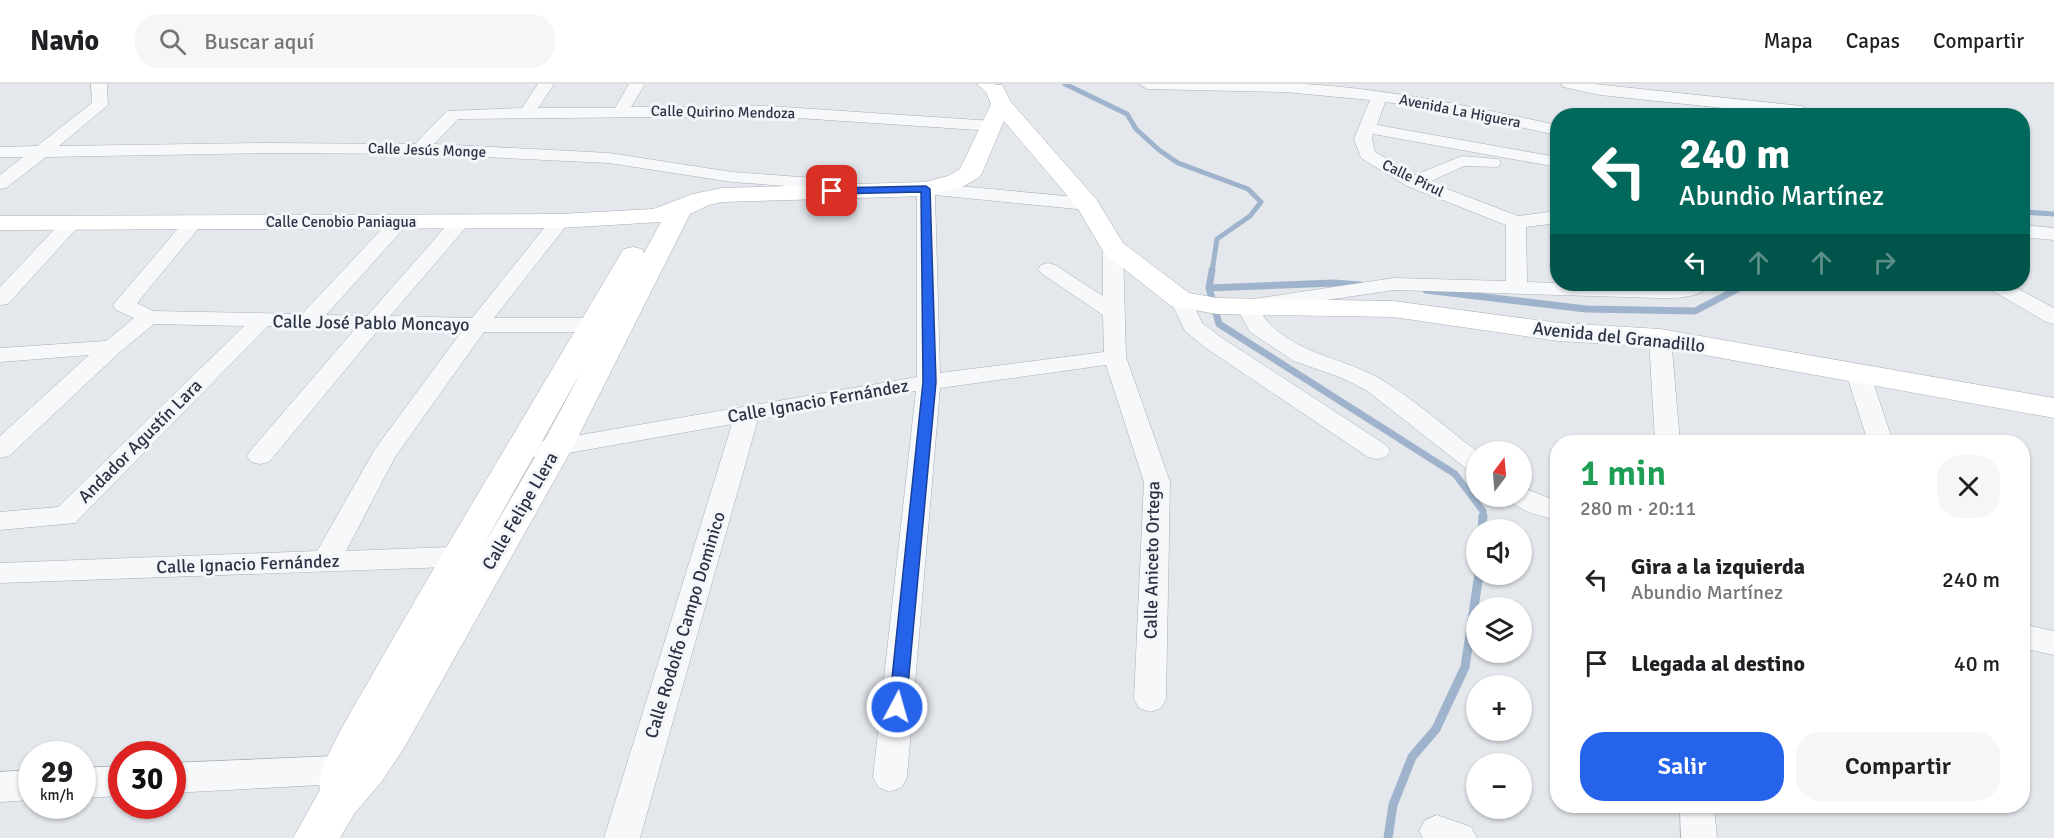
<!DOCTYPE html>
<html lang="es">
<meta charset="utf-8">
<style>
:root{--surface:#fff;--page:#f6f6f6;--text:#202124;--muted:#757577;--line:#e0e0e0;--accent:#2563eb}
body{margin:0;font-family:Signika,sans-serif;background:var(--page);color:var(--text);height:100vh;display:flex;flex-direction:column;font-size:22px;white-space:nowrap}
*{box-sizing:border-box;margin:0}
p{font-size:20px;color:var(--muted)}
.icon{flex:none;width:33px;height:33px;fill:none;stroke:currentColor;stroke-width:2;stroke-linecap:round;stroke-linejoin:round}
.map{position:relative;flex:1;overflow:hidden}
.panel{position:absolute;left:1550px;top:351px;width:480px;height:378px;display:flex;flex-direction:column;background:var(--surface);border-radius:24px;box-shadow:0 2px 4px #0004}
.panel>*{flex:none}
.hud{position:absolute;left:1550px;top:24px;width:480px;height:183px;border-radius:24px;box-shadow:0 2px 4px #0004;background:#00695c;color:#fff;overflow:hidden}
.needle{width:39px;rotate:16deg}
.tools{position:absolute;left:1466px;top:357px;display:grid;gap:12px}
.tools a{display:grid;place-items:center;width:66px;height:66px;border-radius:50%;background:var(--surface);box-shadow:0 2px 4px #0004;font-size:30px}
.speed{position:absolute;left:18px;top:657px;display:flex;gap:12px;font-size:30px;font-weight:700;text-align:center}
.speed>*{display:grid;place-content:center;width:78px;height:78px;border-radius:50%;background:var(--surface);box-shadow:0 2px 4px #0004;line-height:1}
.speed small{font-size:15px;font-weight:400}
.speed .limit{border:9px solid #d22;background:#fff;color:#111}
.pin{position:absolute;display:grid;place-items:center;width:51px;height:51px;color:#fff;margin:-26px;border-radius:12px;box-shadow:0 3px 9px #0006}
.me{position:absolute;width:66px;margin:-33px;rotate:6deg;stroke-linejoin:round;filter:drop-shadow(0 0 4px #0008)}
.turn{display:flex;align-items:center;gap:21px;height:126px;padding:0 30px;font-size:27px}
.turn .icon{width:78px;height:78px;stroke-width:2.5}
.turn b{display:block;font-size:42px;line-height:51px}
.lanes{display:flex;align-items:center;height:57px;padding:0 30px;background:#0003;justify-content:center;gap:30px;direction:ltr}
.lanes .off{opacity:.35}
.round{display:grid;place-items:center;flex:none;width:63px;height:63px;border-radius:24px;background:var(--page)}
.summary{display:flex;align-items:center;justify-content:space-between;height:102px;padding:0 30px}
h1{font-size:36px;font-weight:600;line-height:45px;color:#1e9e55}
.primary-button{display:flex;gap:12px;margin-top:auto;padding:12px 30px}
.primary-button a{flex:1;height:69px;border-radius:24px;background:var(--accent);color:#fff;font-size:24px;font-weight:600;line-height:69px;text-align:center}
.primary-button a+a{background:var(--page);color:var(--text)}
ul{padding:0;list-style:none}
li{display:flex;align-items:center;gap:18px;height:84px;padding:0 30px}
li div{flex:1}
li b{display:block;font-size:22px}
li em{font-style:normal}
header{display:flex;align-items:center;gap:36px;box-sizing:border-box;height:84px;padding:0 30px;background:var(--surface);border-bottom:2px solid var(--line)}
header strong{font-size:28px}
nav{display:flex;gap:33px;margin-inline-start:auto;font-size:21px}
.search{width:420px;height:54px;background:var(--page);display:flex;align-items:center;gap:15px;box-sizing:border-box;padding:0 21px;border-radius:24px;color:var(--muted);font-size:22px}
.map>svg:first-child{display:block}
</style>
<header>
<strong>Navio</strong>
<div class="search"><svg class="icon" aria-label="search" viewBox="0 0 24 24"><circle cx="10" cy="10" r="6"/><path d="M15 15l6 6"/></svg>Buscar aquí</div>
<nav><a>Mapa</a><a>Capas</a><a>Compartir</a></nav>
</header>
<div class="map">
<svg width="2054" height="754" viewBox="0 0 2054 754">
<rect width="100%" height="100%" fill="#e4e7ec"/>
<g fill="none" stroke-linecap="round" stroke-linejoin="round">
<!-- stream-far2 -->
<path stroke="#9fb4cc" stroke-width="5" d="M1065,0L1127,30L1136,45L1159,66L1178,79L1248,105L1261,118L1250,132L1217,155L1212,188
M2022,128L2054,130"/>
<!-- stream-far1 -->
<path stroke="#9fb4cc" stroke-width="7" d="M1212,186L1209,204L1219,240L1455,390L1483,427V433
M1209,204L1334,199L1360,201
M1426,206L1586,225L1695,227L1747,200"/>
<!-- stream -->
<path stroke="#9fb4cc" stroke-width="9" d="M1482,446L1483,432
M1388,754L1393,721L1412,673L1436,645L1465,583L1479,490"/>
<defs>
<path id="street" d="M91,0H107L108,21L59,62L264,59L415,60L447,27L522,24L538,0H554L538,24H615L629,0H645L631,23L768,22L993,37L1001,42L993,47L768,32L458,35L434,60L609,69L732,88L828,95L858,102L860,106L858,110L851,112L828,105L732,98L609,79L420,70L264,69L46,73L6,104L0,105V91L23,73H0V63L37,62L92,19Z
M979,0H996L988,5L981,3Z
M1139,0C1194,0 1249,0 1304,0C1390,5 1473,23 1557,41V51L1441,26L1385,18L1377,41L1557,73V83L1373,50L1372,55L1375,68L1415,91L1462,72L1498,75L1501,79L1498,83L1464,82L1429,98L1518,132L1557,127V139L1526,143L1527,198L1658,202L1710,200C1700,215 1675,214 1658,214L1394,206L1260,226C1282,268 1344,273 1382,296C1415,316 1446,344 1478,368L1476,387L1467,385L1366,306L1342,294L1294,277L1250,248L1236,222L1239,217L1247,216L1394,194L1506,197V141L1407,102L1361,74L1354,55L1370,16L1285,8L1147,5Z
M1561,0H1594L1802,22L1810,27L1808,30L1798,32L1600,11L1563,3Z
M926,99L1087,114L1094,116L1096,120L1094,124L1087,126L935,111L940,289L1104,268L1103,231L1041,189L1038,185L1041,181L1048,179L1055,181L1103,212V164L1106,160H1120L1123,164L1126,273L1170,398L1166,615L1161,624L1150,628L1139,624L1134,615L1144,398L1106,281L940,304L907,693L902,703L890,708L878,703L873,693L916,307L758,335L640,754H604L732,340L557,371L522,374L513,372L509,366L513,360L557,355L917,293V105L919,101Z
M461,131L468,133L471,137L468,141L390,232L472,234L553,133H567L570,137L494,234H593L601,236L604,241L601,246L593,248H484L395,373L346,467L476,462L486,465L490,472L486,479L476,482L0,499V479L317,467L375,365L462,247L379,245L269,378L260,380L251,378L247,372L251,366L355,245L268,242L75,439L0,446V428L58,423L244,242L154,240L120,268L9,372L0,374V352L89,271L0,278V264L106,257L134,234L116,226L113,221L186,135H200L203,139L137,219L153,227L302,230L392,134H406L409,138L406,142L326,231L367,232L454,133Z
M71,133L78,135L81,139L78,143L8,220L0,221V203L64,135Z
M2022,141L2054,144V156L2022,153Z
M1985,200H2009L2054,224V240L2046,238L1988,204Z
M1181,210L1189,211L1202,239L1222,254L1386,361L1390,367L1386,373L1377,375L1368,373L1206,264L1185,247L1170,216L1173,211Z
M1660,247L1668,249L1671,254L1680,358H1655L1649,254L1652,249Z
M1858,282L1866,284L1870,289L1893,358H1868L1846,289L1850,284Z
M1521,403L1557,417V436C1540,431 1517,428 1507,412H1521Z
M2022,540L2054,547V571L2022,564Z
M358,671L370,675L375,685L370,695L358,699L172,709V679Z
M122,682V712L82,714V684Z
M32,686V716L0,718V688Z
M1680,722H1714L1717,754H1681Z
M1437,731L1471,743L1477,754H1423L1419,747L1425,736Z"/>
<path id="secondary" d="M977,0L1002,1L1011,18L1096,115L1123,159L1189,209L1217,214L1393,217L1559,239L1660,245L2054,314V334L1660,263L1559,257L1393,233L1217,230L1171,222L1104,169L1077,123L1004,37L982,89L978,94L964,102L926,112L722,118L709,121L690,130L573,363L404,664L382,697L354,730L340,754H293L320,706C313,687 360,613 371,593C452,451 537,312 620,171L624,165L633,163L642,165L644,169L661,138L560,144L0,146V132L560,130L653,125L693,110L722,104L925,98L948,92L960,85L991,20L986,8ZM582,286L541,363L482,464Z"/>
</defs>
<!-- street casing -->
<use href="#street" stroke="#a9aeb7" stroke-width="1"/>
<!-- secondary casing -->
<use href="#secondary" stroke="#a9aeb7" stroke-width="1"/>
<!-- street -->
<use href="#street" fill="#f7f8fa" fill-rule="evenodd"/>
<!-- secondary -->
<use href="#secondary" fill="#fff" fill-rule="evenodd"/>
</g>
<!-- route -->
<path fill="#2563eb" stroke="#184099" stroke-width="1.5" d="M926,102L930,105L936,298L906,623L903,628L897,630L891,628L889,623L923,298L921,108L832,110L827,107L832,104Z"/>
<g text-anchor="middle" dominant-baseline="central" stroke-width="6" stroke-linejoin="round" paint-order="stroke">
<!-- far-street labels -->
<g font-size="15" fill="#2b3445" stroke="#f4f6f9">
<text transform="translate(1460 27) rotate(11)">Avenida La Higuera</text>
<text transform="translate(723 28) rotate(1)">Calle Quirino Mendoza</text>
<text transform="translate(427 66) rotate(2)">Calle Jesús Monge</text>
<text transform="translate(1413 94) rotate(26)">Calle Pirul</text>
<text x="341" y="138">Calle Cenobio Paniagua</text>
</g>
<!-- street labels -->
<g font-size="18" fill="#2b3445" stroke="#f4f6f9">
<text transform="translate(371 239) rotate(1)">Calle José Pablo Moncayo</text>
<text transform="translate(1619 253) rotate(6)">Avenida del Granadillo</text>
<text transform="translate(818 317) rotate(-10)">Calle Ignacio Fernández</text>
<text transform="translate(140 357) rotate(-45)">Andador Agustín Lara</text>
<text transform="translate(520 427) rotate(-60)">Calle Felipe Llera</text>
<text transform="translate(1152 476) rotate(-89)">Calle Aniceto Ortega</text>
<text transform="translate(248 480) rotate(-2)">Calle Ignacio Fernández</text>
<text transform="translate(685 541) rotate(-73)">Calle Rodolfo Campo Dominico</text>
</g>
</g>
</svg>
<div class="tools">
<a><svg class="needle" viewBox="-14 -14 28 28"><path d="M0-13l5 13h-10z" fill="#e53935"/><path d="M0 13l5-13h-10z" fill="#757577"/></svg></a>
<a><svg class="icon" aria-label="sound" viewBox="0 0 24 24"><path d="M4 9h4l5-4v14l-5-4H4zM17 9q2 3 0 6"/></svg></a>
<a><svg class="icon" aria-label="layers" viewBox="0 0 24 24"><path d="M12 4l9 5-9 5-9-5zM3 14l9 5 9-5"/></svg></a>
<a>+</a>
<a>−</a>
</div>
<div class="speed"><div>29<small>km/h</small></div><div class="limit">30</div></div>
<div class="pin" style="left:832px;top:107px;background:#d93025"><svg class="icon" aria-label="arrive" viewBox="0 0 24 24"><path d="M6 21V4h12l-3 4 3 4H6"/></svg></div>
<svg class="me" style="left:897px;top:623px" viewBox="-20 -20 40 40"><circle r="17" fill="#2563eb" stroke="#fff" stroke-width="3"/><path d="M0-11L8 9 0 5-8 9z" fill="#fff"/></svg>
<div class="hud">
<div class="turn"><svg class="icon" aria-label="left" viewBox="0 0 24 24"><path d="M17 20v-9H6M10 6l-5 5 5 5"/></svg><div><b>240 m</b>Abundio Martínez</div></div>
<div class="lanes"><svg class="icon" aria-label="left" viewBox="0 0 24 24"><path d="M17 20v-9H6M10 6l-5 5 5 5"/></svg><svg class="icon off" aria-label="ahead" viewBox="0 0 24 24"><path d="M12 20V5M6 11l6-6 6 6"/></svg><svg class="icon off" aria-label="ahead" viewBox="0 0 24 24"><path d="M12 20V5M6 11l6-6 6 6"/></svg><svg class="icon off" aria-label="right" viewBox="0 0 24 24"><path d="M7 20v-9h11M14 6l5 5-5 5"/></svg></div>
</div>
<section class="panel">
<div class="summary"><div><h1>1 min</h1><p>280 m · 20:11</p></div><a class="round"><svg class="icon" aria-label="close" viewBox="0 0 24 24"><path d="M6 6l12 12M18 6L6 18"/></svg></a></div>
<ul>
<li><svg class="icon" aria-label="left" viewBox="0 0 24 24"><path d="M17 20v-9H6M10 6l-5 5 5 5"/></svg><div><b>Gira a la izquierda</b><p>Abundio Martínez</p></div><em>240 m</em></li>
<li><svg class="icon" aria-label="arrive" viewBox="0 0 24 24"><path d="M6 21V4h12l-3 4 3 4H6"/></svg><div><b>Llegada al destino</b></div><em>40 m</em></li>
</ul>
<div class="primary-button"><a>Salir</a><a>Compartir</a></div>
</section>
</div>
